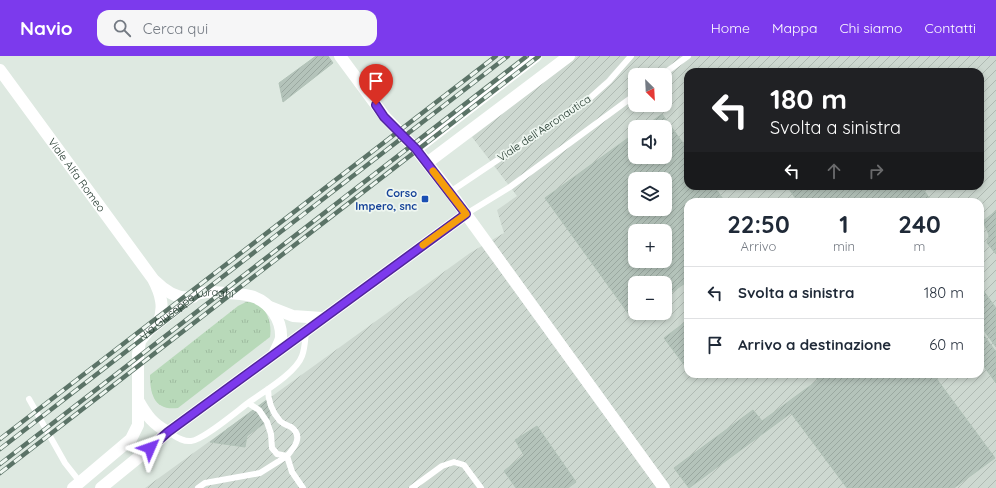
<!DOCTYPE html>
<html lang="it">
<meta charset="utf-8">
<style>
:root{--surface:#fff;--page:#f6f6f7;--text:#1f2937;--muted:#747a83;--line:#e0e1e3;--accent:#7c3aed}
body{margin:0;font-family:Quicksand,sans-serif;background:var(--page);color:var(--text);height:100vh;display:flex;flex-direction:column;font-size:15px;white-space:nowrap}
*{box-sizing:border-box;margin:0}
p{font-size:13px;color:var(--muted)}
.icon{flex:none;width:22px;height:22px;fill:none;stroke:currentColor;stroke-width:2;stroke-linecap:round;stroke-linejoin:round}
.map{position:relative;flex:1;overflow:hidden}
.side{position:absolute;left:684px;top:142px;width:300px;height:180px;display:flex;flex-direction:column;background:var(--surface);border-radius:12px;box-shadow:0 2px 6px #0003}
.side>*{flex:none}
.hud{position:absolute;left:684px;top:12px;width:300px;height:122px;border-radius:12px;box-shadow:0 2px 6px #0003;background:#202124;color:#fff;overflow:hidden}
.needle{width:26px;rotate:156deg}
.fabs{position:absolute;left:628px;top:12px;display:grid;gap:8px}
.fabs a{display:grid;place-items:center;width:44px;height:44px;border-radius:8px;background:var(--surface);box-shadow:0 2px 6px #0003;font-size:20px}
.pin{position:absolute;display:grid;place-items:center;width:34px;height:34px;color:#fff;margin:-41px -17px;border-radius:50% 50% 50% 0;rotate:-45deg;box-shadow:0 0 4px #0007}
.pin .icon{rotate:45deg}
.me{position:absolute;width:44px;margin:-22px;rotate:47deg;stroke-linejoin:round;filter:drop-shadow(0 0 3px #0008)}
.turn{display:flex;align-items:center;gap:14px;height:84px;padding:0 20px;font-size:18px}
.turn .icon{width:52px;height:52px;stroke-width:2.5}
.turn b{display:block;font-size:28px;line-height:34px}
.lanes{display:flex;align-items:center;height:38px;padding:0 20px;background:#0003;justify-content:center;gap:20px;direction:ltr}
.lanes .off{opacity:.35}
.eta{display:flex;justify-content:space-evenly;align-items:center;height:68px;text-align:center}
.eta b{font-size:24px;font-weight:800;line-height:28px}
ul{padding:0;list-style:none}
li{display:flex;align-items:center;gap:12px;height:52px;padding:0 20px;border-top:1px solid var(--line)}
li div{flex:1}
li b{display:block;font-size:15px}
li em{font-style:normal}
header{display:flex;align-items:center;gap:24px;box-sizing:border-box;height:56px;padding:0 20px;background:var(--accent);color:#fff}
header strong{font-size:19px}
nav{display:flex;gap:22px;margin-inline-start:auto;font-size:14px}
.search{width:280px;height:36px;background:var(--page);display:flex;align-items:center;gap:10px;box-sizing:border-box;padding:0 14px;border-radius:12px;color:var(--muted);font-size:15px}
.map>svg:first-child{display:block}
</style>
<header>
<strong>Navio</strong>
<div class="search"><svg class="icon" aria-label="search" viewBox="0 0 24 24"><circle cx="10" cy="10" r="6"/><path d="M15 15l6 6"/></svg>Cerca qui</div>
<nav><a>Home</a><a>Mappa</a><a>Chi siamo</a><a>Contatti</a></nav>
</header>
<div class="map">
<svg width="996" height="432" viewBox="0 0 996 432">
<defs>
<pattern id="industrial-furrows" width="10" height="10" patternUnits="userSpaceOnUse"><rect width="10" height="10" fill="#cdd8d0"/><path d="M-1 1l2-2M0 10L10 0M9 11l2-2" fill="none" stroke="#b0bab3"/></pattern>
<pattern id="grass-tufts" width="24" height="20" patternUnits="userSpaceOnUse"><rect width="24" height="20" fill="#b8d9b9"/><path d="M3 7l-1-3M5 7V3M7 7l1-3M15 17l-1-3M17 17v-4M19 17l1-3" fill="none" stroke="#9ebb9f"/></pattern>
<pattern id="building-hatch" width="6" height="6" patternUnits="userSpaceOnUse"><rect width="6" height="6" fill="#b4c3ba"/><path d="M-1 1l2-2M0 6l6-6M5 7l2-2" fill="none" stroke="#9aa8a0"/></pattern>
</defs>
<rect width="100%" height="100%" fill="#dee9e1"/>
<!-- industrial -->
<path fill="url(#industrial-furrows)" fill-rule="evenodd" d="M578,0H996V432H145L470,197L504,177L497,154L517,140L472,81ZM688,16H980V130H688ZM635,19H665V49H635ZM635,71H665V101H635ZM635,123H665V153H635ZM688,146H980V318H688ZM635,175H665V205H635ZM635,227H665V257H635Z"/>
<!-- grass -->
<path fill="url(#grass-tufts)" d="M246,246C249,246 253,246 256,247C268,253 272,269 270,281L178,352C154,355 150,338 150,319L238,250Z"/>
<!-- building -->
<path fill="url(#building-hatch)" stroke="#b1c2b7" fill-rule="evenodd" d="M316,0H328L333,7L283,46L279,27Z
M662,58L688,94V130H714L725,146H688V225L665,241V227H635V257H643L633,264L545,142L635,77V101H665V71H644ZM635,123H665V153H635ZM635,175H665V205H635Z
M787,130H921L932,146H798Z
M996,155V198L987,187L989,179L983,165Z
M980,230L996,252V291L980,269Z
M688,264V314L664,282Z
M980,274L996,296V327L980,305Z
M813,318H933L995,402L954,432H847L791,357L689,432L674,412L753,354L762,365L818,324Z
M272,340L269,364L247,380L245,391L210,386Z
M537,370L576,426L568,432H516L504,415L524,399L515,384Z"/>
<g fill="none" stroke-linecap="round" stroke-linejoin="round">
<!-- service -->
<path stroke="#fff" stroke-width="6" d="M662,19L688,0
M450,136L590,42L609,25L631,0
M466,158L510,131L635,39
M29,343L65,407L80,426
M248,347C263,336 296,317 302,300C305,292 305,284 306,275
M168,376C175,380 182,386 191,385C203,384 236,356 248,347L259,354L267,366L271,378L272,392L277,398L287,400C294,392 304,380 291,371C287,369 283,368 280,365C272,356 268,344 268,333
M198,432L205,427L260,417L287,400L292,416L303,432
M412,432L442,410L454,406L464,409L481,432"/>
<!-- minor -->
<path stroke="#fff" stroke-width="12" d="M340,0L385,61L416,93L450,136L664,432
M416,93L536,0
M427,107L569,0"/>
<!-- tertiary -->
<g stroke="#fff" stroke-width="12">
<path id="s1" d="M0,14L153,223C161,238 165,252 158,267"/>
<path d="M155,225C165,235 178,244 193,241"/>
<path d="M270,251L293,260L322,262"/>
<path d="M139,346C147,360 153,368 168,376"/>
<path id="s2" d="M73,432L131,383L138,369V298L140,285L149,274L191,241C203,234 214,236 227,237C236,238 246,238 254,241C270,247 282,264 281,282C280,286 277,292 275,296"/>
<path d="M101,432L150,392L168,376L466,158"/>
</g>
<defs>
<path id="rail" d="M0,383L496,0
M0,393L508,0
M0,408L527,0
M0,417L539,0"/>
</defs>
<!-- rail casing -->
<use href="#rail" stroke="#5b7367" stroke-width="4.5"/>
<!-- rail -->
<use href="#rail" stroke="#eef6f0" stroke-width="3" stroke-dasharray="9" stroke-linecap="butt"/>
</g>
<g fill="none" stroke-linecap="round" stroke-linejoin="round">
<defs>
<path id="route" d="M150,392L168,376L466,158L416,93L384,61L376,49"/>
</defs>
<!-- route casing -->
<use href="#route" stroke="#51269a" stroke-width="10"/>
<!-- route -->
<use href="#route" stroke="#7c3aed" stroke-width="7"/>
<!-- slow -->
<path stroke="#f59e0b" stroke-width="7" d="M423,189L466,158L433,115"/>
</g>
<!-- markers -->
<rect fill="#1a4fb4" stroke="#eef6f0" stroke-width="1.5" x="421" y="139" width="8" height="8" rx="2"/>
<g text-anchor="middle" dominant-baseline="central" stroke-width="3.5" stroke-linejoin="round" paint-order="stroke">
<!-- street labels -->
<g font-size="11" fill="#21372c" stroke="#eef6f0">
<text transform="translate(544 72) rotate(-34)">Viale dell’Aeronautica</text>
<text stroke="none"><textPath href="#s1" startOffset="130">Viale Alfa Romeo</textPath></text>
<text stroke="none"><textPath href="#s2" startOffset="233">Via Giuseppe Luraghi</textPath></text>
</g>
<!-- transit labels -->
<g font-size="11" font-weight="bold" fill="#164399" stroke="#eef6f0" text-anchor="end">
<text x="417" y="137">Corso<tspan x="417" dy="13">Impero, snc</tspan></text>
</g>
</g>
</svg>
<div class="fabs">
<a><svg class="needle" viewBox="-14 -14 28 28"><path d="M0-13l5 13h-10z" fill="#e53935"/><path d="M0 13l5-13h-10z" fill="#747a83"/></svg></a>
<a><svg class="icon" aria-label="sound" viewBox="0 0 24 24"><path d="M4 9h4l5-4v14l-5-4H4zM17 9q2 3 0 6"/></svg></a>
<a><svg class="icon" aria-label="layers" viewBox="0 0 24 24"><path d="M12 4l9 5-9 5-9-5zM3 14l9 5 9-5"/></svg></a>
<a>+</a>
<a>−</a>
</div>
<div class="pin" style="left:376px;top:49px;background:#d93025"><svg class="icon" aria-label="arrive" viewBox="0 0 24 24"><path d="M6 21V4h12l-3 4 3 4H6"/></svg></div>
<svg class="me" style="left:150px;top:392px" viewBox="-20 -20 40 40"><path d="M0-17L14 15 0 8-14 15z" fill="#7c3aed" stroke="#fff" stroke-width="4"/></svg>
<div class="hud">
<div class="turn"><svg class="icon" aria-label="left" viewBox="0 0 24 24"><path d="M17 20v-9H6M10 6l-5 5 5 5"/></svg><div><b>180 m</b>Svolta a sinistra</div></div>
<div class="lanes"><svg class="icon" aria-label="left" viewBox="0 0 24 24"><path d="M17 20v-9H6M10 6l-5 5 5 5"/></svg><svg class="icon off" aria-label="ahead" viewBox="0 0 24 24"><path d="M12 20V5M6 11l6-6 6 6"/></svg><svg class="icon off" aria-label="right" viewBox="0 0 24 24"><path d="M7 20v-9h11M14 6l5 5-5 5"/></svg></div>
</div>
<section class="side">
<div class="eta">
<div><b>22:50</b><p>Arrivo</p></div>
<div><b>1</b><p>min</p></div>
<div><b>240</b><p>m</p></div>
</div>
<ul>
<li><svg class="icon" aria-label="left" viewBox="0 0 24 24"><path d="M17 20v-9H6M10 6l-5 5 5 5"/></svg><div><b>Svolta a sinistra</b></div><em>180 m</em></li>
<li><svg class="icon" aria-label="arrive" viewBox="0 0 24 24"><path d="M6 21V4h12l-3 4 3 4H6"/></svg><div><b>Arrivo a destinazione</b></div><em>60 m</em></li>
</ul>
</section>
</div>
